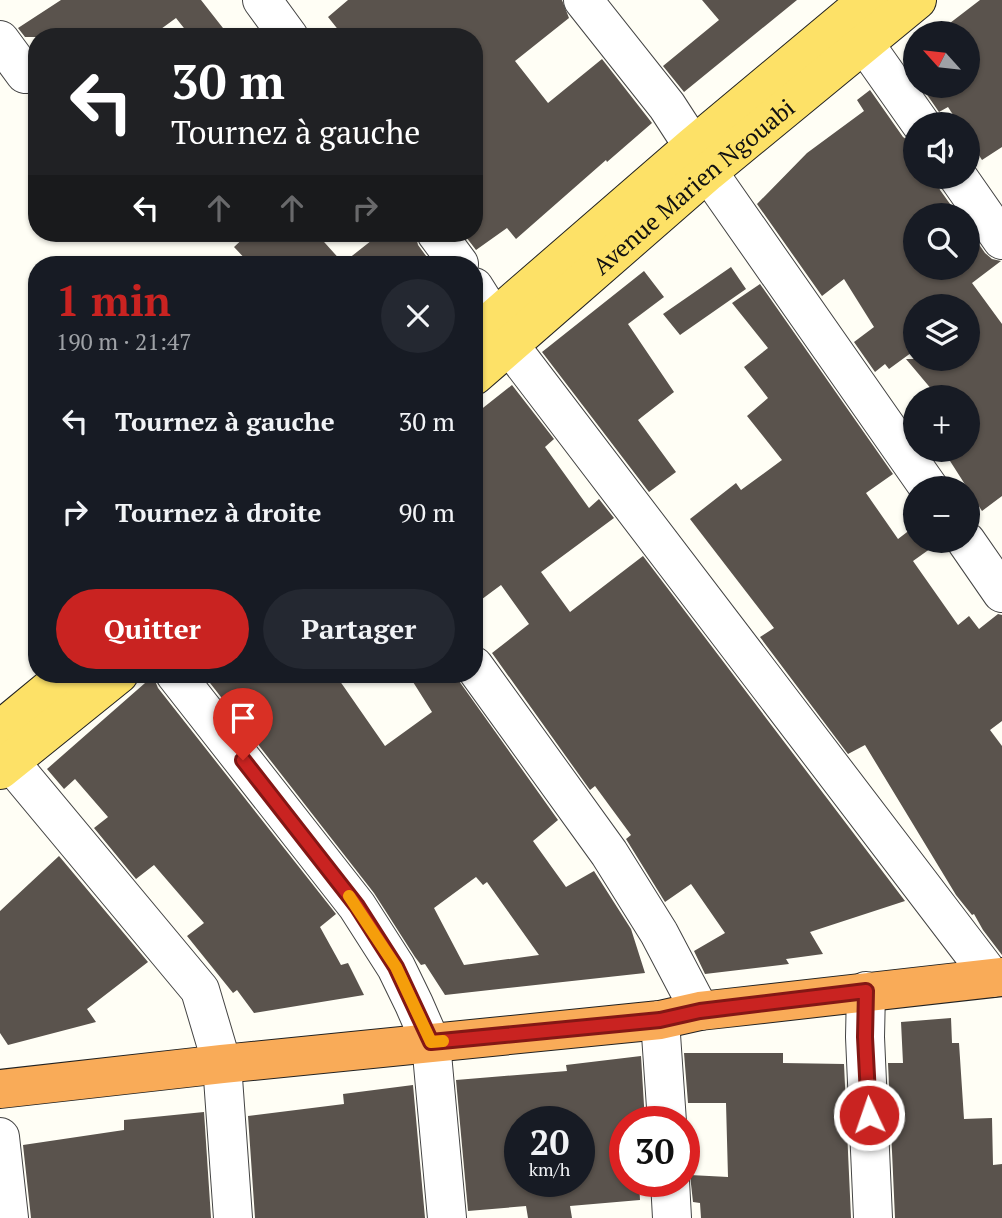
<!DOCTYPE html>
<html lang="fr">
<meta charset="utf-8">
<style>
:root{--surface:#171b24;--page:#242831;--text:#f1f3f6;--muted:#9ea1a6;--accent:#c92321}
body{margin:0;font-family:"PT Serif",serif;background:var(--page);color:var(--text);height:100vh;display:flex;flex-direction:column;font-size:26px;white-space:nowrap}
*{box-sizing:border-box;margin:0}
p{font-size:23px;color:var(--muted)}
.icon{flex:none;width:38px;height:38px;fill:none;stroke:currentColor;stroke-width:2;stroke-linecap:round;stroke-linejoin:round}
.map{position:relative;flex:1;overflow:hidden}
.details{position:absolute;left:28px;top:256px;width:455px;height:427px;display:flex;flex-direction:column;background:var(--surface);border-radius:28px;box-shadow:0 2px 5px #0004}
.details>*{flex:none}
.guide{position:absolute;left:28px;top:28px;width:455px;height:214px;border-radius:28px;box-shadow:0 2px 5px #0004;background:#202124;color:#fff;overflow:hidden}
.needle{width:46px;rotate:297deg}
.tools{position:absolute;left:903px;top:21px;display:grid;gap:14px}
.tools a{display:grid;place-items:center;width:77px;height:77px;border-radius:50%;background:var(--surface);box-shadow:0 2px 5px #0004;font-size:35px}
.speed{position:absolute;left:504px;top:1106px;display:flex;gap:14px;font-size:35px;font-weight:700;text-align:center}
.speed>*{display:grid;place-content:center;width:91px;height:91px;border-radius:50%;background:var(--surface);box-shadow:0 2px 5px #0004;line-height:1}
.speed small{font-size:18px;font-weight:400}
.speed .limit{border:10px solid #d22;background:#fff;color:#111}
.pin{position:absolute;display:grid;place-items:center;width:60px;height:60px;color:#fff;margin:-72px -30px;border-radius:50% 50% 50% 0;rotate:-45deg;box-shadow:0 0 7px #0007}
.pin .icon{rotate:45deg}
.me{position:absolute;width:77px;margin:-38px;rotate:357deg;stroke-linejoin:round;filter:drop-shadow(0 0 5px #0008)}
.turn{display:flex;align-items:center;gap:24px;height:147px;padding:0 28px;font-size:32px}
.turn .icon{width:91px;height:91px;stroke-width:2.5}
.turn b{display:block;font-size:49px;line-height:60px}
.lanes{display:flex;align-items:center;height:66px;padding:0 28px;background:#0003;justify-content:center;gap:35px;direction:ltr}
.lanes .off{opacity:.35}
.round{display:grid;place-items:center;flex:none;width:74px;height:74px;border-radius:37px;background:var(--page)}
.overview{display:flex;align-items:center;justify-content:space-between;height:119px;padding:0 28px}
h1{font-size:42px;font-weight:700;line-height:52px;color:var(--accent)}
.action{display:flex;gap:14px;margin-top:auto;padding:14px 28px}
.action a{flex:1;height:80px;border-radius:42px;background:var(--accent);color:#fff;font-size:28px;font-weight:700;line-height:80px;text-align:center}
.action a+a{background:var(--page);color:var(--text)}
ul{padding:0;list-style:none}
li{display:flex;align-items:center;gap:21px;height:91px;padding:0 28px}
li div{flex:1}
li b{display:block;font-size:26px}
li em{font-style:normal}
.map>svg:first-child{display:block}
</style>
<div class="map">
<svg width="1002" height="1218" viewBox="0 0 1002 1218">
<rect width="100%" height="100%" fill="#fffef5"/>
<!-- building -->
<path fill="#5a534d" fill-rule="evenodd" d="M61,0H201L230,37H191L176,18L150,37H25L18,28Z
M348,0H562L569,18L515,61L548,103L602,59L652,123L607,162L606,160L516,239L507,228L476,250L463,233H474V37H344L328,17Z
M702,0H797L684,92L663,66L719,20Z
M980,0H1002V147L982,160L968,138V124H959L948,107L939,112L921,86H968V33H937Z
M870,90L903,137L915,145V177H936L940,190L958,215H915V268H968V229L985,253L992,259L1001,261L972,283L1002,324V496L982,511L943,450H968V397H938L906,359H968V306H915V350L889,369L885,364L875,372L854,342L874,327L844,279L822,296L757,204L807,153L864,111L857,100Z
M249,233H316L343,263L381,233H415L418,245L432,264H250L234,247Z
M731,267L746,289L680,335L663,314Z
M644,271L664,297L628,324L674,392L638,420L676,472L649,492L542,352Z
M760,284L893,474L866,493L898,539L915,526V541H941L913,561L958,625L969,616L979,629L998,614L1002,615V721L990,730L1002,746V955L983,930L974,914L972,915L956,895L865,745L848,754L760,637L774,628L690,519L736,483L741,490L782,460L747,416L768,398L744,367L768,348L732,303Z
M512,385L554,439L545,447L589,508L599,499L614,518L541,572L570,612L643,556L905,901L810,932L823,954L786,959L789,964L705,974L694,951L725,933L691,884L665,902L626,839L631,835L595,786L590,790L492,653L529,624L501,585L474,605V415Z
M203,674H335L385,746L432,712L408,674H454L558,820L533,841L566,887L594,871L631,929L645,973L445,995L425,964L421,965L415,957L374,893ZM476,877L483,885L487,882L539,955L464,965L434,908Z
M153,676L158,688L336,914L320,927L341,965L348,963L364,995L254,1013L237,990L233,993L187,936L204,923L154,865L136,879L94,828L108,817L75,779L64,789L47,769Z
M59,856L148,962L87,1009L96,1022L8,1045L0,1033V911Z
M951,1018L952,1043H959L964,1119L992,1118L993,1165L1002,1164V1218H895L888,1063H903L901,1022Z
M684,1053H783V1063L844,1064L851,1218H701L700,1203L693,1202L690,1175L728,1177L726,1103H688Z
M641,1056L645,1122H625V1181H639L640,1200L570,1206L572,1218H528L526,1206L468,1211L456,1080L567,1071L566,1065ZM520,1122H579V1181H520Z
M413,1085L425,1218H255L248,1116L344,1104L343,1094Z
M204,1112L211,1218H31L23,1145L124,1130V1120Z"/>
<g fill="none" stroke-linecap="round" stroke-linejoin="round">
<defs>
<path id="minor" d="M262,0L289,37
M583,0L667,106L693,146
M0,40L25,74
M864,43L921,124
M708,172L929,488
M958,177L1002,240
M436,233L459,264
M474,287L494,319
M510,346L992,978
M966,541L1002,593
M474,666L609,853L659,933L700,1011
M175,674L357,906L396,967L414,1004L431,1043L447,1218
M10,762L200,990L222,1064L233,1218
M866,991L865,1037L873,1218
M660,1020L667,1122
M0,1137L9,1218
M670,1181L672,1218"/>
<g id="major">
<path d="M474,336L693,146L868,0"/>
<path id="s1" d="M474,376L708,172L917,0"/>
<path d="M0,730L68,674"/>
<path d="M0,770L119,674"/>
</g>
<path id="highway" d="M0,1089L222,1064L660,1020L700,1011L1002,977"/>
</defs>
<!-- minor casing -->
<use href="#minor" stroke="#444" stroke-width="40"/>
<!-- major casing -->
<use href="#major" stroke="#222" stroke-width="40"/>
<!-- highway casing -->
<use href="#highway" stroke="#222" stroke-width="40"/>
<!-- minor -->
<use href="#minor" stroke="#fff" stroke-width="38"/>
<!-- major -->
<use href="#major" stroke="#fde167" stroke-width="38"/>
<!-- highway -->
<use href="#highway" stroke="#f9ab58" stroke-width="38"/>
</g>
<g fill="none" stroke-linecap="round" stroke-linejoin="round">
<defs>
<path id="route" d="M243,760L357,906L396,967L431,1042L660,1020L700,1011L866,991L865,1037L869,1115"/>
</defs>
<!-- route casing -->
<use href="#route" stroke="#831715" stroke-width="18"/>
<!-- route -->
<use href="#route" stroke="#c92321" stroke-width="12"/>
<!-- slow -->
<path stroke="#f59e0b" stroke-width="12" d="M349,896L396,967L431,1042L443,1041"/>
</g>
<g text-anchor="middle" dominant-baseline="central" stroke-width="7" stroke-linejoin="round" paint-order="stroke">
<!-- street labels -->
<g font-size="24" fill="#111" stroke="#fff">
<text stroke="none"><textPath href="#s1" startOffset="290">Avenue Marien Ngouabi</textPath></text>
</g>
</g>
</svg>
<div class="tools">
<a><svg class="needle" viewBox="-14 -14 28 28"><path d="M0-13l5 13h-10z" fill="#e53935"/><path d="M0 13l5-13h-10z" fill="#9ea1a6"/></svg></a>
<a><svg class="icon" aria-label="sound" viewBox="0 0 24 24"><path d="M4 9h4l5-4v14l-5-4H4zM17 9q2 3 0 6"/></svg></a>
<a><svg class="icon" aria-label="search" viewBox="0 0 24 24"><circle cx="10" cy="10" r="6"/><path d="M15 15l6 6"/></svg></a>
<a><svg class="icon" aria-label="layers" viewBox="0 0 24 24"><path d="M12 4l9 5-9 5-9-5zM3 14l9 5 9-5"/></svg></a>
<a>+</a>
<a>−</a>
</div>
<div class="speed"><div>20<small>km/h</small></div><div class="limit">30</div></div>
<div class="pin" style="left:243px;top:760px;background:#d93025"><svg class="icon" aria-label="arrive" viewBox="0 0 24 24"><path d="M6 21V4h12l-3 4 3 4H6"/></svg></div>
<svg class="me" style="left:869px;top:1115px" viewBox="-20 -20 40 40"><circle r="17" fill="#c92321" stroke="#fff" stroke-width="3"/><path d="M0-11L8 9 0 5-8 9z" fill="#fff"/></svg>
<div class="guide">
<div class="turn"><svg class="icon" aria-label="left" viewBox="0 0 24 24"><path d="M17 20v-9H6M10 6l-5 5 5 5"/></svg><div><b>30 m</b>Tournez à gauche</div></div>
<div class="lanes"><svg class="icon" aria-label="left" viewBox="0 0 24 24"><path d="M17 20v-9H6M10 6l-5 5 5 5"/></svg><svg class="icon off" aria-label="ahead" viewBox="0 0 24 24"><path d="M12 20V5M6 11l6-6 6 6"/></svg><svg class="icon off" aria-label="ahead" viewBox="0 0 24 24"><path d="M12 20V5M6 11l6-6 6 6"/></svg><svg class="icon off" aria-label="right" viewBox="0 0 24 24"><path d="M7 20v-9h11M14 6l5 5-5 5"/></svg></div>
</div>
<section class="details">
<div class="overview"><div><h1>1 min</h1><p>190 m · 21:47</p></div><a class="round"><svg class="icon" aria-label="close" viewBox="0 0 24 24"><path d="M6 6l12 12M18 6L6 18"/></svg></a></div>
<ul>
<li><svg class="icon" aria-label="left" viewBox="0 0 24 24"><path d="M17 20v-9H6M10 6l-5 5 5 5"/></svg><div><b>Tournez à gauche</b></div><em>30 m</em></li>
<li><svg class="icon" aria-label="right" viewBox="0 0 24 24"><path d="M7 20v-9h11M14 6l5 5-5 5"/></svg><div><b>Tournez à droite</b></div><em>90 m</em></li>
</ul>
<div class="action"><a>Quitter</a><a>Partager</a></div>
</section>
</div>
